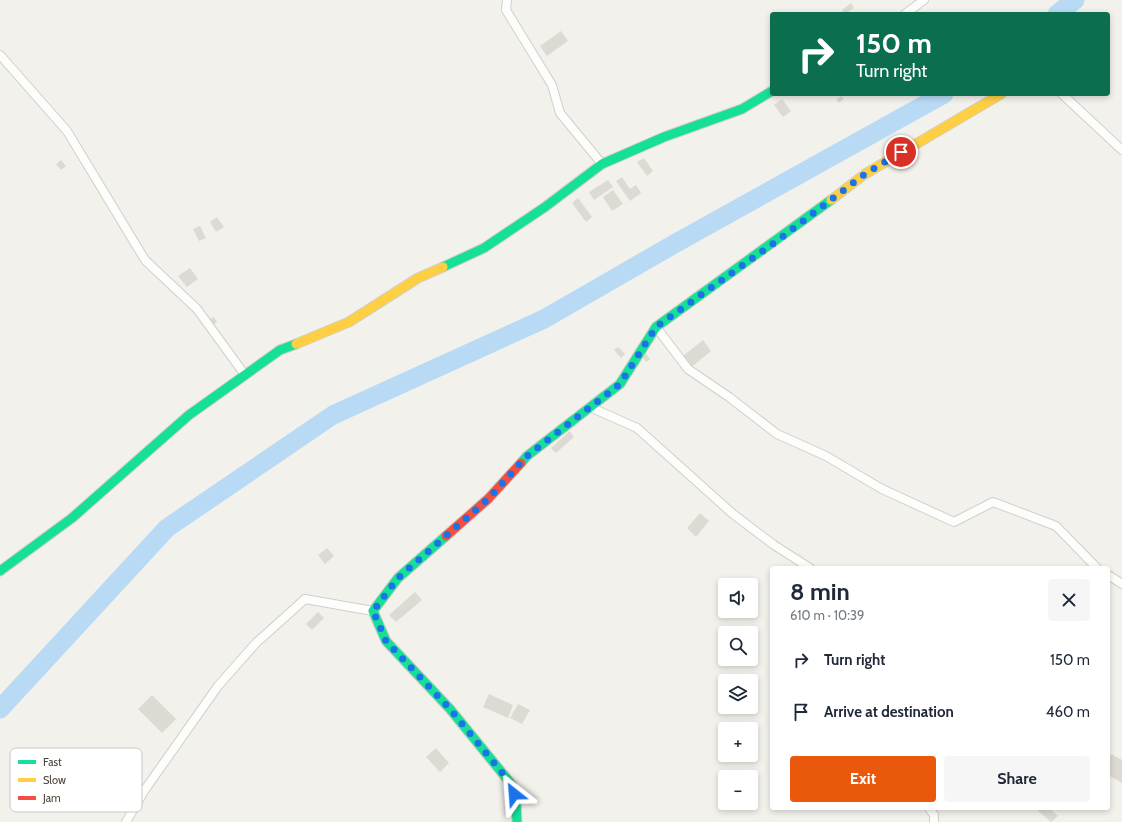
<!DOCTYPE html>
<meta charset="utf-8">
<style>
:root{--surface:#fff;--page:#f6f6f7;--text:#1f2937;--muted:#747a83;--accent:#ea580c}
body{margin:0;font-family:Cabin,sans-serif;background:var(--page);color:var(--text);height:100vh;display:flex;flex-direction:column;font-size:15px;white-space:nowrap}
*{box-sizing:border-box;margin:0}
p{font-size:13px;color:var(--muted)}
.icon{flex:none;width:22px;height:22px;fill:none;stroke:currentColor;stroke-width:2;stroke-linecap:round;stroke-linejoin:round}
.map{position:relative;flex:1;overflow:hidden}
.drawer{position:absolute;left:770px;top:566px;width:340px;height:244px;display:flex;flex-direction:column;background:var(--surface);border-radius:4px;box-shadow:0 2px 6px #0003}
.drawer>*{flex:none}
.top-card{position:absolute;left:770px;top:12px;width:340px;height:84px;border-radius:4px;box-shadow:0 2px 6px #0003;background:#0b6e4f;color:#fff;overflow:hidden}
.controls{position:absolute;left:718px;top:578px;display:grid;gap:8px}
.controls a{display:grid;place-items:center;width:40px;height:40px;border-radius:4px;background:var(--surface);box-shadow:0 2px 6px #0003;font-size:20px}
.pin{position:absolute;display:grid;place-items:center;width:34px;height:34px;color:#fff;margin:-17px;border:2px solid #fff;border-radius:50%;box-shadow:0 1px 4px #0007}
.me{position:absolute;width:44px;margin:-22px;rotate:332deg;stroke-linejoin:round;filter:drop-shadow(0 0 3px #0008)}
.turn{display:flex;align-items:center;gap:14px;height:84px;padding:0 20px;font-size:18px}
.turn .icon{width:52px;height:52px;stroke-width:2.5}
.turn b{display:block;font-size:28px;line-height:34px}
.round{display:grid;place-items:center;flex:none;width:42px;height:42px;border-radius:4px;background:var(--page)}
.overview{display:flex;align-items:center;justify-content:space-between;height:68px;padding:0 20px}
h1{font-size:24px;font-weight:700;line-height:30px}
.primary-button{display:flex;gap:8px;margin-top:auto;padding:8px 20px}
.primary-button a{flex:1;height:46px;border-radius:4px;background:var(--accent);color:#fff;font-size:16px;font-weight:700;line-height:46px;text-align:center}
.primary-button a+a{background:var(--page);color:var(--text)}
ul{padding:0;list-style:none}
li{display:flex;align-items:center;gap:12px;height:52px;padding:0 20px}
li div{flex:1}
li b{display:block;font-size:15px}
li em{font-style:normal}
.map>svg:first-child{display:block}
</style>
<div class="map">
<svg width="1122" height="822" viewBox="0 0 1122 822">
<rect width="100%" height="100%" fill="#f3f1ec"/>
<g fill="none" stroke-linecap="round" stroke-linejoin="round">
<!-- river -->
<path stroke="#b9daf4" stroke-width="19" d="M1057,14L1075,0
M0,709L167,528L333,415L544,319L676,243L944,94"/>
</g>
<!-- building -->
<path fill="#dddad4" d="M851,3L854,8L845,14L842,10Z
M561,31L568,41L547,56L540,46Z
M841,96L844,99L839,103L836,100Z
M782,99L791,111L783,117L774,105Z
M644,158L653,171L647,176L637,162Z
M61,160L66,166L61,170L56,164Z
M622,177L630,189L636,185L641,193L630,201L616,181Z
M608,180L613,187L594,200L589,192Z
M613,190L623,204L612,211L603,197Z
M578,198L592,217L586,222L572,203Z
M217,217L224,227L216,232L210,222Z
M200,226L206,238L199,241L193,229Z
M190,268L198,279L187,287L178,276Z
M214,317L217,322L212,326L208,320Z
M703,340L711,351L687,371L678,360Z
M618,347L625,354L621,358L614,350Z
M644,351L650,359L646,362L641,354Z
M570,431L574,437L556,453L551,448Z
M700,513L709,521L696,537L687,528Z
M327,548L334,556L325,564L318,555Z
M415,592L422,600L396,622L389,615Z
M318,612L324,618L312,630L306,624Z
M489,694L513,705L508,718L483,707Z
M152,695L176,719L162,733L138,709Z
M518,704L530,710L522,724L510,718Z
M436,748L449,763L440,772L426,757Z
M1111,754L1122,760V783L1108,775V760Z
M1040,808H1049L1058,816L1051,822L1038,811Z"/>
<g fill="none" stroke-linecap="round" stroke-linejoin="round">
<defs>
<path id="street" d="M507,0L506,10L552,85L560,113L602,164
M905,14L924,0
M0,55L67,131L145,260L197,309L245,375
M1062,94L1122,150
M656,327L688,369L729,397L777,434L826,456L882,489L954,522L993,502L1056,526L1097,568
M590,407L637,428L733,514L774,545L810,568
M1108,575L1122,584
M929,808L934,815V822
M126,822L144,791L218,686L256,643L305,599L373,611"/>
<path id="fast" d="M443,267L484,248L545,207L602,164L664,137L742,109L772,91
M521,463L527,456L620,384L656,327L831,200
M446,536L398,578L373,611L386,641L450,709L512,785L516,802L517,822
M0,571L72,518L189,415L280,350L296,344"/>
<path id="slow" d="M831,200L865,174L1001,94
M296,344L349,322L418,278L443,267"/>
<path id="jam" d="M446,536L488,499L521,463"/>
</defs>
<!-- street casing -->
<use href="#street" stroke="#d1cfc9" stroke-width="10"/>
<!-- fast casing -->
<use href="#fast" stroke="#d3cfc2" stroke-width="11"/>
<!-- slow casing -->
<use href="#slow" stroke="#d3cfc2" stroke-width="11"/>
<!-- jam casing -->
<use href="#jam" stroke="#d3cfc2" stroke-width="11"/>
<!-- street -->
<use href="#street" stroke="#fdfdfc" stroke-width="8"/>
<!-- fast -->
<use href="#fast" stroke="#16e098" stroke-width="9"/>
<!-- slow -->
<use href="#slow" stroke="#ffcf43" stroke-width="9"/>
<!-- jam -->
<use href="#jam" stroke="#f24e42" stroke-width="9"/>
</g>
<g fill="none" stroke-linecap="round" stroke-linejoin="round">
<!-- route -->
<path stroke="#1a73e8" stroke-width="7" stroke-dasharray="0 12.6" d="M514,794L512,785L450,709L386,641L373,611L398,578L488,499L527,456L620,384L656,327L778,240L865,174L901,152"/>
</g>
<!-- legend -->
<rect x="10" y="748" width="132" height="64" rx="6" fill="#fff" stroke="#c9c7c3" stroke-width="1"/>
<rect x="18" y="760" width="18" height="4" fill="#16e098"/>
<rect x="18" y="778" width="18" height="4" fill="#ffcf43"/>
<rect x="18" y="796" width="18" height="4" fill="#f24e42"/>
<g font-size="11" fill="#4a4336">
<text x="43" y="766">Fast</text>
<text x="43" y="784">Slow</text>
<text x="43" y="802">Jam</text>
</g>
</svg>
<div class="controls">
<a><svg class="icon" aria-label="sound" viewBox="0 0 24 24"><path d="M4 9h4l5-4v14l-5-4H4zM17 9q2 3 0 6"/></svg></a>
<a><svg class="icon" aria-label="search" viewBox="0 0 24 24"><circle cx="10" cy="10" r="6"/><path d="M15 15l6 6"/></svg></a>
<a><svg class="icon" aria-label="layers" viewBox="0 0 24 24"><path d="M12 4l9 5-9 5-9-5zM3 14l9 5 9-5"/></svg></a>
<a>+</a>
<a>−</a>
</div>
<div class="pin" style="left:901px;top:152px;background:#d93025"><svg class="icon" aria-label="arrive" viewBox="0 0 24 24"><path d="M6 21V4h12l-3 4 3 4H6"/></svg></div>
<svg class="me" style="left:514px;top:794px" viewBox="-20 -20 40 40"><path d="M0-17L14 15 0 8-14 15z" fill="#1a73e8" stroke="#fff" stroke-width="4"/></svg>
<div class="top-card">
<div class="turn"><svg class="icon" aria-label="right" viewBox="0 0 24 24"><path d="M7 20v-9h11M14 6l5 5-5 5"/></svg><div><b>150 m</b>Turn right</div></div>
</div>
<section class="drawer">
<div class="overview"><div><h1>8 min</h1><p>610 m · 10:39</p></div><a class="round"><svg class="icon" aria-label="close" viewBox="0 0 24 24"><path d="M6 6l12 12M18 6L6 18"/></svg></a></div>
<ul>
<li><svg class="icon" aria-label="right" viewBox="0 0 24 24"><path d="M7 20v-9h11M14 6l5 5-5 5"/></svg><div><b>Turn right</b></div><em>150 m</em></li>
<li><svg class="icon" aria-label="arrive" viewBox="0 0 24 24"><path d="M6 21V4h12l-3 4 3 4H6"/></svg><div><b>Arrive at destination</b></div><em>460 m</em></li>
</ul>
<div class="primary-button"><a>Exit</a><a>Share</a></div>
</section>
</div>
